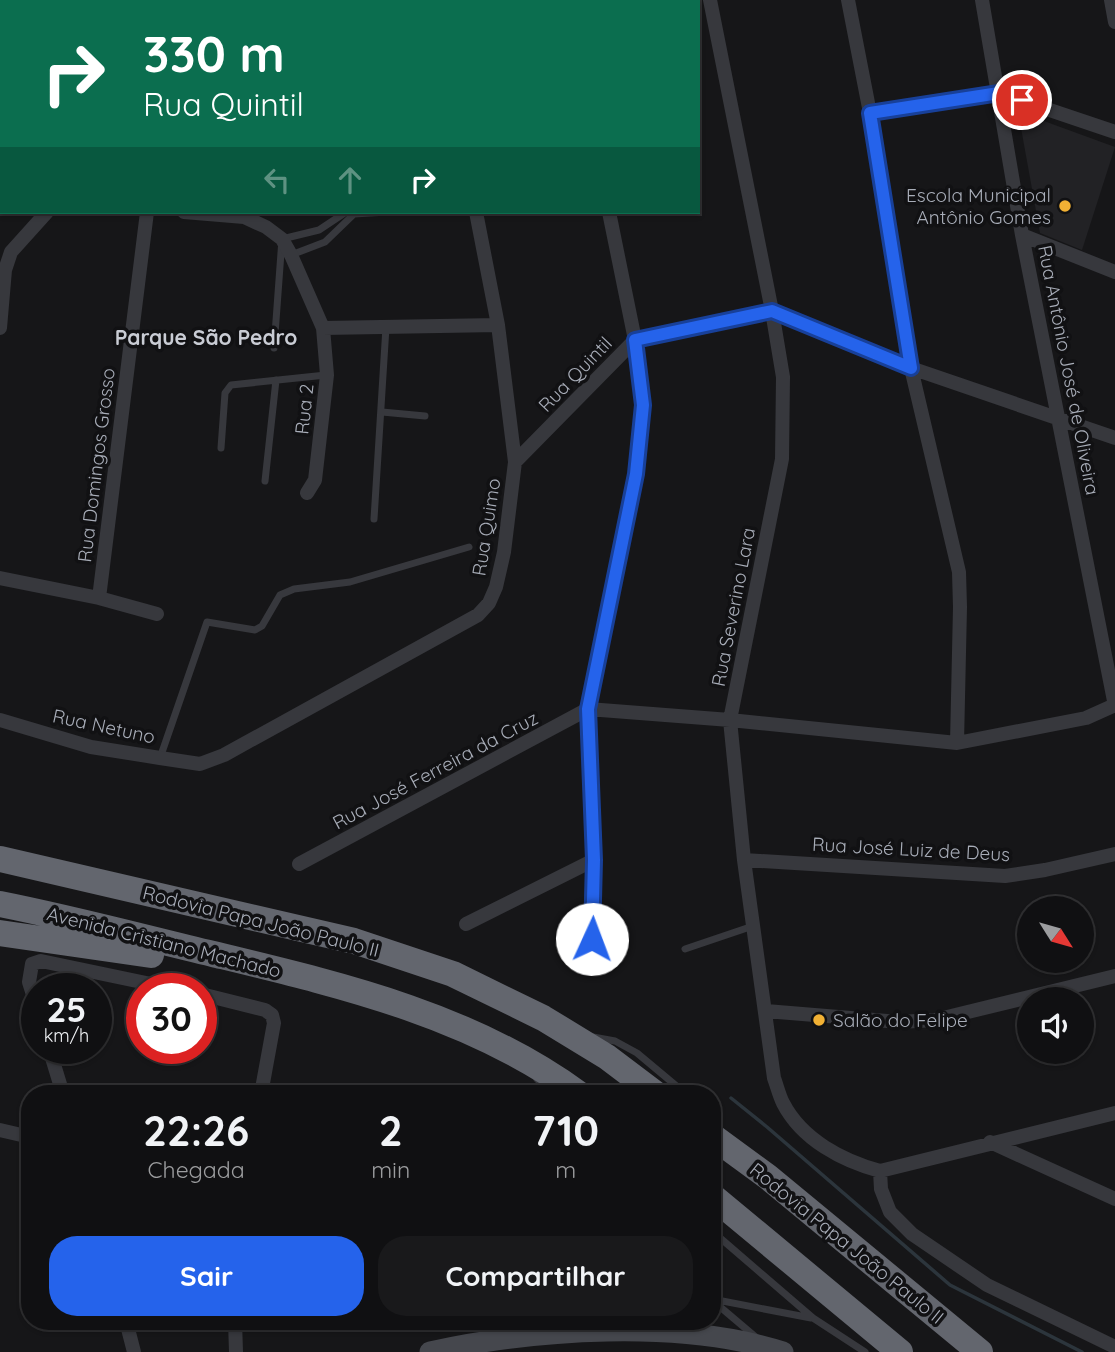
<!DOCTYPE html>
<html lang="pt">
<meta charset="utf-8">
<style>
:root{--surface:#101012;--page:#19191b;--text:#f1f3f6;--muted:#9c9d9f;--line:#303032;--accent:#2563eb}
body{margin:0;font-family:Quicksand,sans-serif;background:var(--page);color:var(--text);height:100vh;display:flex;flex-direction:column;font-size:26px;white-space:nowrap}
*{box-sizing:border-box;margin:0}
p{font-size:23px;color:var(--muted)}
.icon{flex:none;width:38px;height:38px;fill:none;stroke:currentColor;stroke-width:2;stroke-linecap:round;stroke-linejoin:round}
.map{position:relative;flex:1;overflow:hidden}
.details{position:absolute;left:21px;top:1085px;width:700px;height:245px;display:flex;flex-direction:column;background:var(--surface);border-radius:28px;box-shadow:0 2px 5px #0004,0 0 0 2px var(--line)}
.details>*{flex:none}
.top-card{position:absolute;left:0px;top:0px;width:700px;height:214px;box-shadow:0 2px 5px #0004,0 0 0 2px var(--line);background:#0b6e4f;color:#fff;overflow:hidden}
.needle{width:46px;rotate:127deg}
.fabs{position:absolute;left:1017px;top:896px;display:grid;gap:14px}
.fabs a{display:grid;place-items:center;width:77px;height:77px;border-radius:50%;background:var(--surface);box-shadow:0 2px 5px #0004,0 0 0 2px var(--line);font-size:35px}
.speed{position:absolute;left:21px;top:973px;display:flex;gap:14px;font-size:35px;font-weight:700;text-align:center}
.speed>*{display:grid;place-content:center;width:91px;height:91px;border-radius:50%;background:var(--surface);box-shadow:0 2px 5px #0004,0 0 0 2px var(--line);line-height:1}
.speed small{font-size:18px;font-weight:400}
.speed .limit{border:10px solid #d22;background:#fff;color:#111}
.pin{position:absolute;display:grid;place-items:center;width:60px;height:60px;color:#fff;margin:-30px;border:4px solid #fff;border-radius:50%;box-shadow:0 2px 7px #0007}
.me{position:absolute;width:77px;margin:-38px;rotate:2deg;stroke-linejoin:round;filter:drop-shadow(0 0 5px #0008)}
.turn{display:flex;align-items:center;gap:24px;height:147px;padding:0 28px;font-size:32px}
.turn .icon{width:91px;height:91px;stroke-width:2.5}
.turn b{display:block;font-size:49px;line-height:60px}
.lanes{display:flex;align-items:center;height:66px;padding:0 28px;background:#0003;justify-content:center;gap:35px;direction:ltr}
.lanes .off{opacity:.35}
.eta{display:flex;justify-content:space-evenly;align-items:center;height:119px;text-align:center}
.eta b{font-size:42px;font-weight:700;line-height:49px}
.button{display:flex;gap:14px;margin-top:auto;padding:14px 28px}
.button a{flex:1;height:80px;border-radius:28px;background:var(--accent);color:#fff;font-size:28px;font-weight:700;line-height:80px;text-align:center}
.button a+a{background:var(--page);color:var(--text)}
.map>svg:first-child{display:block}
</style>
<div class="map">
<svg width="1115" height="1352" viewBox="0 0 1115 1352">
<rect width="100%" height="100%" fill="#161618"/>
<!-- built -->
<path fill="#222225" d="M1022,113L1115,147L1082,250L1040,233L1019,117Z"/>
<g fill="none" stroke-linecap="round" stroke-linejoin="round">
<!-- stream -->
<path stroke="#2c353c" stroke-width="3.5" d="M731,1098L767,1127L950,1285L1082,1352"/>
<!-- lane -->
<path stroke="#37383d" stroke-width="7" d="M280,0V2
M385,0V2
M291,255L325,242L354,214L387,212
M274,348L282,239L319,230L346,212
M382,412L425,416
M221,448L225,393L231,385L326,375
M265,481L276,380
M374,519L386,327
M160,758L207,622L255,630L262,626L280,595L294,589L350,582L469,547
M685,949L753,926
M593,1037L615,1041L637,1053L686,1094
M537,1079L552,1094
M712,1231L813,1318L865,1352
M712,1299L811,1318
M712,1300L758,1339"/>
<!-- street -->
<path stroke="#37383d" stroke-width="14" d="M11,0L13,2
M433,0L434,2
M568,0V2
M710,0L772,311L783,377L782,459L730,720L744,860L774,1078C777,1086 779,1095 783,1103C802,1140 843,1161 880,1171L1115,1113
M848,0L870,113L911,368L959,572L960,607L957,743
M982,0L1022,235L1115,706
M1111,0L1115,22
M58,2L59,0
M198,2V0
M0,67L2,65
M870,113L999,93L1115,132
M184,212L244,217L266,227L282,239L291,255L323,328L327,375L315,480L307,493
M1022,235L1115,272
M0,328L5,270L11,252L47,212
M323,328L498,325
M515,462L635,340L772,311L911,368L1115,438
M0,578L99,598L157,614
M99,598L147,212
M0,720L91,747L160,758L200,764L224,755L478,615L489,603L496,587L504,552L515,462L498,325L476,212
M744,860L1005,876L1045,870L1115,854
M299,864L588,709L730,720L957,743L1086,718L1115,705
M466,924L594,860
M592,966L594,860L588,709L636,474L643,405L635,340L609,212
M201,994L265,1010L272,1015L274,1023L261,1094
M37,1007L29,982L32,964L41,961L175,989
M766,1011L899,1022L935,1020L1115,976
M49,1048L63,1094
M0,1130L30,1137
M990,1142L1115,1199
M880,1171L881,1189L890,1212L912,1234L987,1285L1115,1347
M126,1321L134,1352
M235,1321L236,1352"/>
<!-- secondary -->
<path stroke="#45474d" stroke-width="21" d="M430,1352C535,1329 680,1319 783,1352"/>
<!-- highway -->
<path stroke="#63666e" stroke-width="26" d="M0,859L354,941L453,974L543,1018L607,1057L656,1094
M0,904C71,918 142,937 213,954C341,985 471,1015 579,1094
M0,933L151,955
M712,1136L768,1177L980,1352
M712,1196L900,1352"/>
</g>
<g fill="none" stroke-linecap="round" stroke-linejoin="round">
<defs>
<path id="route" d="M592,939L594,860L588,709L636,474L643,405L635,340L772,311L911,368L870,113L999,93L1022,100"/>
</defs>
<!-- route casing -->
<use href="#route" stroke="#184099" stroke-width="18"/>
<!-- route -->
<use href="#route" stroke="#2563eb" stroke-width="12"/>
</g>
<!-- markers -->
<g fill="#f2b134" stroke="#111113" stroke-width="2.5">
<circle cx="1065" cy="206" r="7"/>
<circle cx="819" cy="1020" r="7"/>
</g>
<g text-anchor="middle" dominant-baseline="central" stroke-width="7" stroke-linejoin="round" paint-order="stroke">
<!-- poi labels -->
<g font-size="19" fill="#a8adb8" stroke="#111113" text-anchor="end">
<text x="1051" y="195">Escola Municipal<tspan x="1051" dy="22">Antônio Gomes</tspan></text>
<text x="833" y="1020" text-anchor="start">Salão do Felipe</text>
</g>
<!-- street labels -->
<g font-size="19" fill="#a8adb8" stroke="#111113">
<text transform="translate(1069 370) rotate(79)">Rua Antônio José de Oliveira</text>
<text transform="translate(575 374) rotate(-46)">Rua Quintil</text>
<text transform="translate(304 409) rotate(-84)">Rua 2</text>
<text transform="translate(96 465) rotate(-83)">Rua Domingos Grosso</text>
<text transform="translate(486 527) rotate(-81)">Rua Quimo</text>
<text transform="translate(733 607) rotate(-79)">Rua Severino Lara</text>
<text transform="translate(104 726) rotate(12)">Rua Netuno</text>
<text transform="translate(435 770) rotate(-28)">Rua José Ferreira da Cruz</text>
<text transform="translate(911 849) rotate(3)">Rua José Luiz de Deus</text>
<text transform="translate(261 921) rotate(14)">Rodovia Papa João Paulo II</text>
<text transform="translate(164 942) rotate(14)">Avenida Cristiano Machado</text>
<text transform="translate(847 1243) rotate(39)">Rodovia Papa João Paulo II</text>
</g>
<!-- neighbourhood labels -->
<g font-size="21" font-weight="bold" fill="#c9ccd4" stroke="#111113">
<text x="206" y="337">Parque São Pedro</text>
</g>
</g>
</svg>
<div class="fabs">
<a><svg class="needle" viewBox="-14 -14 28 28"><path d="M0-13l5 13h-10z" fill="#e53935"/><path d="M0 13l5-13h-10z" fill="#9c9d9f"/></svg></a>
<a><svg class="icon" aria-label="sound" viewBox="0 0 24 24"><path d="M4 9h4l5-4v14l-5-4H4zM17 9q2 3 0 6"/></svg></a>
</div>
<div class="speed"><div>25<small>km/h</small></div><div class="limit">30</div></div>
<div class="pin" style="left:1022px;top:100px;background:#d93025"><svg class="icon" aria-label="arrive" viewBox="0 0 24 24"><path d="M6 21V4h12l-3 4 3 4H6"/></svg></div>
<svg class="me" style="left:592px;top:939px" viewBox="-20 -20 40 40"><circle r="19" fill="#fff"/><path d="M0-13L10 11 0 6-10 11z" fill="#2563eb"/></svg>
<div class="top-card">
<div class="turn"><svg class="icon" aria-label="right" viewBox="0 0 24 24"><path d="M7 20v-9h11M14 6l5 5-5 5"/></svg><div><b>330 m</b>Rua Quintil</div></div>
<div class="lanes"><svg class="icon off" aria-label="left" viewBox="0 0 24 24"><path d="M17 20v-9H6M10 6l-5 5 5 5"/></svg><svg class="icon off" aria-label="ahead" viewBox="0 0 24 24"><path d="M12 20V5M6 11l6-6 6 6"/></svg><svg class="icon" aria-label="right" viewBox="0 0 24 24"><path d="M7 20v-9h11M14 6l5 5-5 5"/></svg></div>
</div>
<section class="details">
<div class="eta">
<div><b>22:26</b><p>Chegada</p></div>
<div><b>2</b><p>min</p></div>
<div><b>710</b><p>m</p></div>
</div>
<div class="button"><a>Sair</a><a>Compartilhar</a></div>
</section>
</div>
